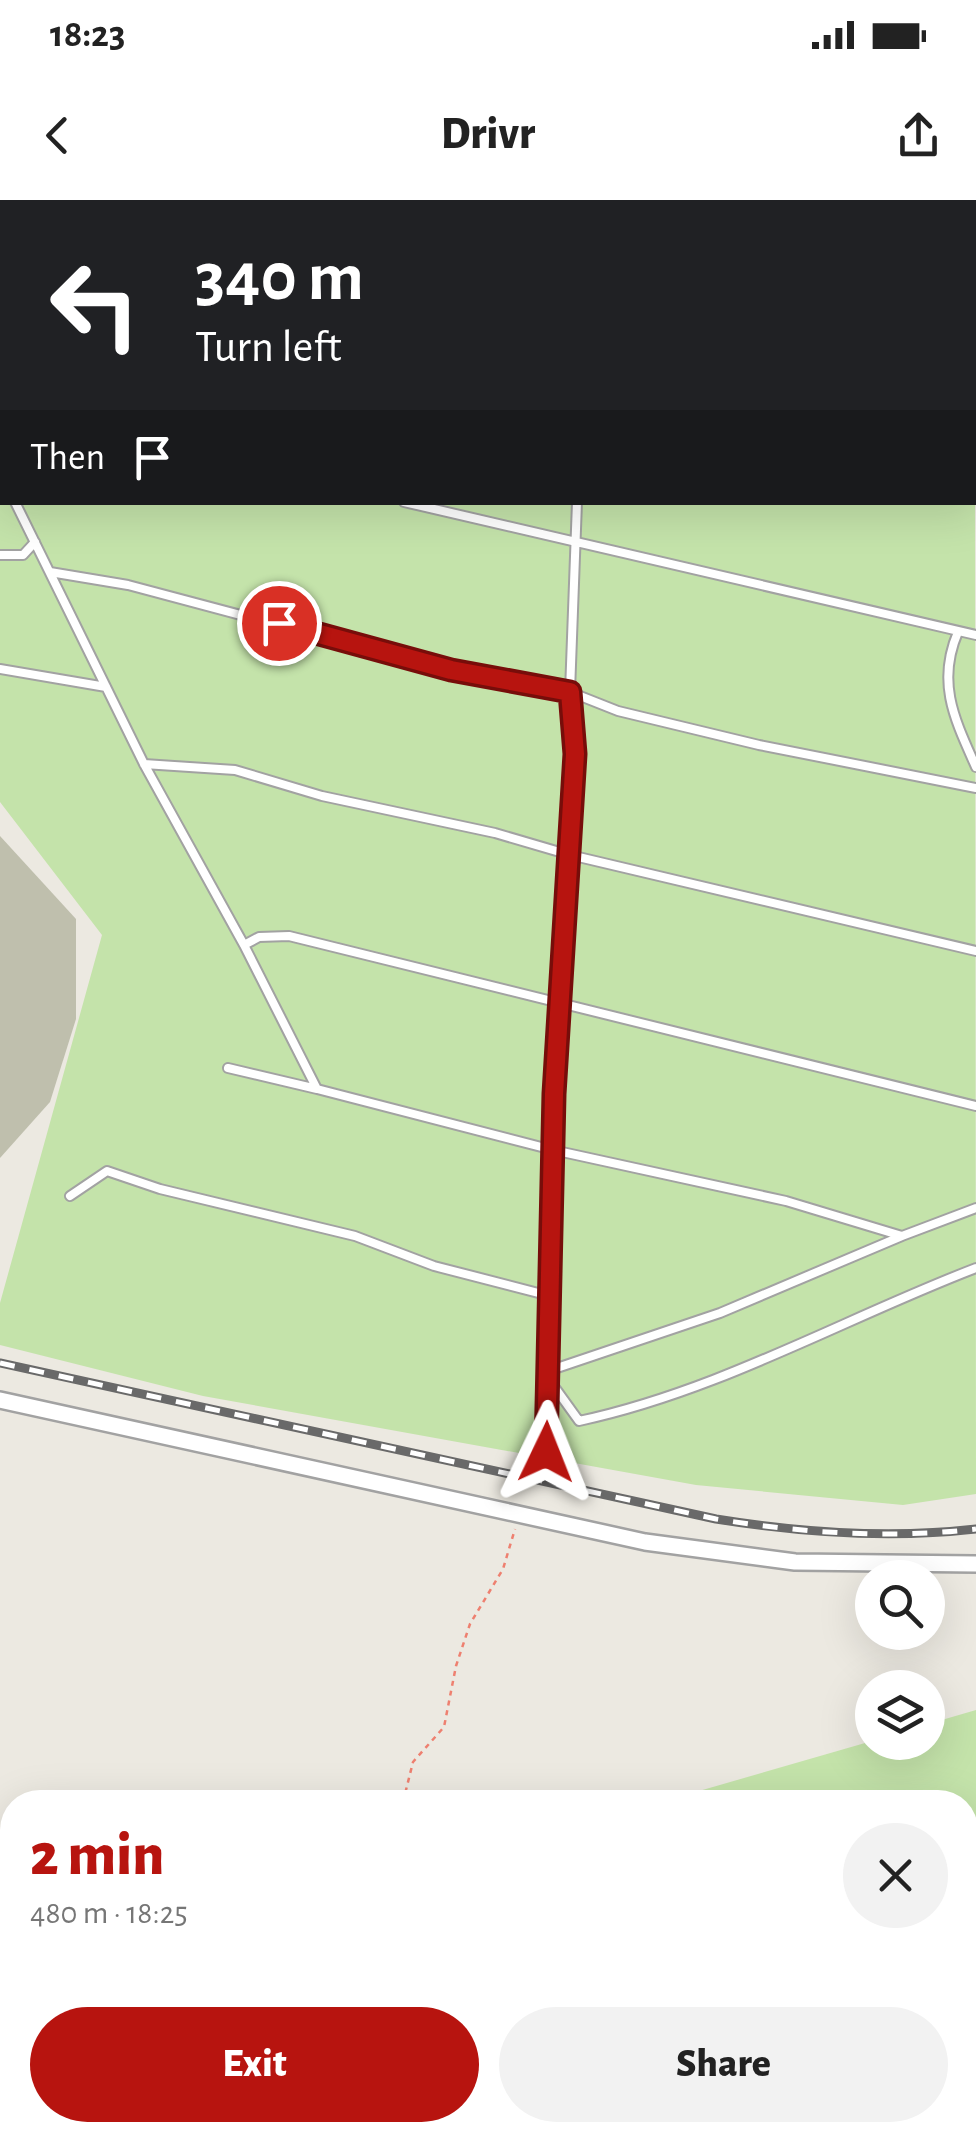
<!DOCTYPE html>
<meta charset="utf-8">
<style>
:root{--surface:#fff;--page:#f2f2f2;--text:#222;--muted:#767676;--accent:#b7140f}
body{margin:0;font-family:"Alegreya Sans",sans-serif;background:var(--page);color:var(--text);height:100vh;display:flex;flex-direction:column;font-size:38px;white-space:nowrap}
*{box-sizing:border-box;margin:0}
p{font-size:32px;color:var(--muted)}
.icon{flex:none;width:55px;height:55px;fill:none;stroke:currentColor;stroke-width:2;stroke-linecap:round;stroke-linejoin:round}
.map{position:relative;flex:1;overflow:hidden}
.panel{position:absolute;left:0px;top:1590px;width:978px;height:352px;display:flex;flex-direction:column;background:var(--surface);border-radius:40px 40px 0 0;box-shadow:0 10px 40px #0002}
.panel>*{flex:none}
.top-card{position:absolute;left:0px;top:0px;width:978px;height:305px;box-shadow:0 10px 40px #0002;background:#202124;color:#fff;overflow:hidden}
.fabs{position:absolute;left:855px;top:1360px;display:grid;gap:20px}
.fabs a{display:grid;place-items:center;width:90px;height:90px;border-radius:50%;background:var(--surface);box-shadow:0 10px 40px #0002;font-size:50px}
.pin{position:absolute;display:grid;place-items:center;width:85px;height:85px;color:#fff;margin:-42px;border:5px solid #fff;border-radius:50%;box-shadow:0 2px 10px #0007}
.me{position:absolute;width:110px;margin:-55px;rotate:2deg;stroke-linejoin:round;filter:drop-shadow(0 0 8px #0008)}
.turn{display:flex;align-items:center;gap:35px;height:210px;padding:0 30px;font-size:45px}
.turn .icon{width:130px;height:130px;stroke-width:2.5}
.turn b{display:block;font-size:70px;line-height:85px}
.then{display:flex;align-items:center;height:95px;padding:0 30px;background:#0003;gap:20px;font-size:38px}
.round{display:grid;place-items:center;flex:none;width:105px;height:105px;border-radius:52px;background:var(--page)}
.overview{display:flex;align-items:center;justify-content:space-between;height:170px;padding:0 30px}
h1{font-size:60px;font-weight:800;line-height:75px;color:var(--accent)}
.cta{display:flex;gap:20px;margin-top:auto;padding:20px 30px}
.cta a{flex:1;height:115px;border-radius:60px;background:var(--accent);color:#fff;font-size:40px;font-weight:800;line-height:115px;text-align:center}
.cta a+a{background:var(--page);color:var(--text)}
.status{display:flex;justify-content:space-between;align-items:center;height:70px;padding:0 50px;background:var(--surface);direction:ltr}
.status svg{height:28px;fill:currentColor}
header{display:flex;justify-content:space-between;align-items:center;height:130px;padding:0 30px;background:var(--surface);font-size:45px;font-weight:800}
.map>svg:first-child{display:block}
</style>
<div class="status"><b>18:23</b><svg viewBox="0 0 49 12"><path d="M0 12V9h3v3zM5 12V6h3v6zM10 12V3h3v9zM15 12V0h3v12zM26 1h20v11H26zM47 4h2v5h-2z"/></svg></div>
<header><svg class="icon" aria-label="back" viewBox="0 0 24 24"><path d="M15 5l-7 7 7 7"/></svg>Drivr<svg class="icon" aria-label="share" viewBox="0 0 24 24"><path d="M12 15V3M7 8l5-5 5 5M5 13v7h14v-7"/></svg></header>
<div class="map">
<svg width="976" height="1942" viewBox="0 0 976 1942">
<rect width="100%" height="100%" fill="#ece9e1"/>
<!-- construction -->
<path fill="#bfbfad" d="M0,636L76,719V819L50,902L0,958Z"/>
<!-- grass -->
<path fill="#c4e3aa" d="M0,0H976L975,177V2H2V302H975V265L976,1294L903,1305L696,1285L203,1196L0,1145V1103L102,735L0,602Z
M976,1510V1780L965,1815V1602H661L872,1541L928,1542V1524Z"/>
<!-- forest -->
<path fill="#a5c899" d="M231,1930H311L313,1942H209Z"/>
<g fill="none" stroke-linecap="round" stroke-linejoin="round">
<defs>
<path id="lane" d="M437,0L446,2
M0,51L2,52
M975,126H976
M0,209H2
M0,272L2,277
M15,302L144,564L244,745L317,889L553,950L546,1252
M404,302L976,435
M577,302L570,492L575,553L553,950L786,1001L902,1036L976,1008
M0,355H23L35,342
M50,372L128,385L414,461L570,492L618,511L759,545L976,588
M958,432C936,483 955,520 976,567
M0,469L106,487
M144,564L235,570L322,596L495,633L570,655L976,751
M244,745L259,737L289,736L976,906
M228,868L317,889
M70,996L107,971L160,989L355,1036L434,1066L550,1096
M548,1171L720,1113L902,1036
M548,1178L579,1221C719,1191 843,1119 976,1068"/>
<path id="street" d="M0,1200L645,1342L795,1362L976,1364
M0,1850L12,1858
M622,1930L626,1942"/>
<path id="secondary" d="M975,209L976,206
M975,263L976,265"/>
</defs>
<!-- lane casing -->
<use href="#lane" stroke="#a2a2a2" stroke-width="12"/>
<!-- street casing -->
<use href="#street" stroke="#a2a2a2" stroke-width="20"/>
<!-- secondary casing -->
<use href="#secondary" stroke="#5b670c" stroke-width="28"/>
<!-- path -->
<path stroke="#ee8070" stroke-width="2.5" stroke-dasharray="5 5" stroke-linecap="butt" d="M403,1602L413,1562L444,1527L456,1466L470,1424L503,1369L515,1329
M210,1942L231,1930"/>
<!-- lane -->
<use href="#lane" stroke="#fff" stroke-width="8"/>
<!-- street -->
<use href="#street" stroke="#fff" stroke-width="15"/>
<!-- secondary -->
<use href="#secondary" stroke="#eff4b7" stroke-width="22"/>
<defs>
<path id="rail" d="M0,1163L716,1319C803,1333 888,1339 976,1329
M0,1698L12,1701
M771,1930L792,1942"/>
</defs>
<!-- rail casing -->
<use href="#rail" stroke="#696969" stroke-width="9"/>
<!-- rail -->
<use href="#rail" stroke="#fff" stroke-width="5" stroke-dasharray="15" stroke-linecap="butt"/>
</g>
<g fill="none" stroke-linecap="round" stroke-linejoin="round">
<defs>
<path id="route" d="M279,423L451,470L570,492L575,554L554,894L546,1252"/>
</defs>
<!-- route casing -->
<use href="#route" stroke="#770d0a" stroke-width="25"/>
<!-- route -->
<use href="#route" stroke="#b7140f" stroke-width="18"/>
</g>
</svg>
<div class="fabs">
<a><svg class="icon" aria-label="search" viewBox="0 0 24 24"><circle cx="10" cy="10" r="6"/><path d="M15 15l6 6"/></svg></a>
<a><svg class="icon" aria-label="layers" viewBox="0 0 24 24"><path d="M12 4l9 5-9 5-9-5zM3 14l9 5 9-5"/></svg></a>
</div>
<div class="pin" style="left:279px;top:423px;background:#d93025"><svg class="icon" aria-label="arrive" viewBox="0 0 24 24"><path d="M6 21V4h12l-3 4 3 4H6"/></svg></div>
<svg class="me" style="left:546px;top:1252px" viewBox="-20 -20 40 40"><path d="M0-17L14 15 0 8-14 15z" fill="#b7140f" stroke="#fff" stroke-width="4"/></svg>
<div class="top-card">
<div class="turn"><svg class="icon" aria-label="left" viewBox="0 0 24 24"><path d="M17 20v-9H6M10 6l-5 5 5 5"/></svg><div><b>340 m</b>Turn left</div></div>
<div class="then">Then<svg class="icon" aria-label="arrive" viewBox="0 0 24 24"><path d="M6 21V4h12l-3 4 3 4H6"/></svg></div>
</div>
<section class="panel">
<div class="overview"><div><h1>2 min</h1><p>480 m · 18:25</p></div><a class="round"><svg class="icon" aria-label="close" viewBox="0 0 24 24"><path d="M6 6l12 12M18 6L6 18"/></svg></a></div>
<div class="cta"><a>Exit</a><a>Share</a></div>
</section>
</div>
